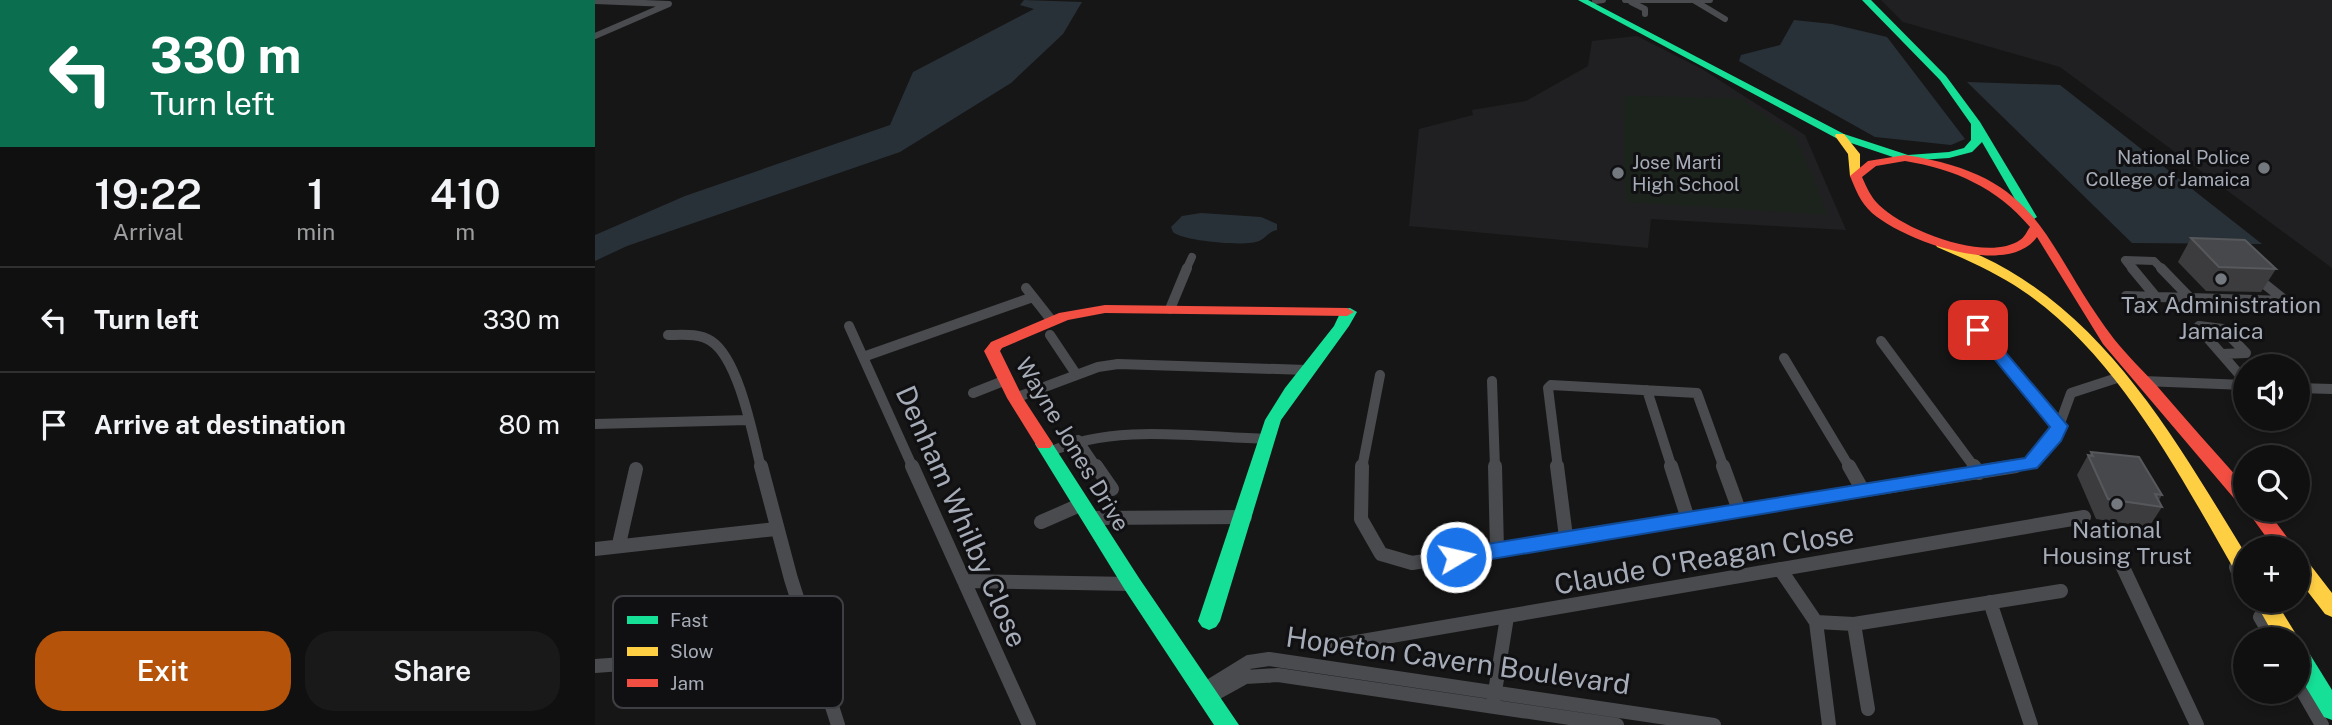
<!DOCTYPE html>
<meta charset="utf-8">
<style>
:root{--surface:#101010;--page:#191919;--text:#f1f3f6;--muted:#9c9d9f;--line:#303030;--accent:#b45309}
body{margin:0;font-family:"Public Sans",sans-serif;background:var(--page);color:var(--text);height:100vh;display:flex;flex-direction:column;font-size:26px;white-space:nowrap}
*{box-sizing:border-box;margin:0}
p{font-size:23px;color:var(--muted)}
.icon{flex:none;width:38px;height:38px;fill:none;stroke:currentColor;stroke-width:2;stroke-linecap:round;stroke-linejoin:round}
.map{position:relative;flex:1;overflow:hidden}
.panel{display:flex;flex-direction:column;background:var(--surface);width:595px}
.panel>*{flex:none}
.hud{background:#0b6e4f;color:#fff;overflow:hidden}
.buttons{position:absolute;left:1638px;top:354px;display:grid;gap:14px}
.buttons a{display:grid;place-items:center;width:77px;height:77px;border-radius:50%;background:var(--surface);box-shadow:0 4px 10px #0003,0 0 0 2px var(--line);font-size:35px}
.pin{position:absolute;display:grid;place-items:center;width:60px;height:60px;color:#fff;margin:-30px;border-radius:14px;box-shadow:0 4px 10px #0006}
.me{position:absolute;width:77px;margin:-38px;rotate:81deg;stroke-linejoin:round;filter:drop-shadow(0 0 5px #0008)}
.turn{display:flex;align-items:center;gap:24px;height:147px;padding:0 35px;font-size:32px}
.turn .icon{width:91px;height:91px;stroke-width:2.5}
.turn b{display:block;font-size:49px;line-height:60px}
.eta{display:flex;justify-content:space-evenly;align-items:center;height:119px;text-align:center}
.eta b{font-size:42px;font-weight:600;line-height:49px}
.action{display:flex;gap:14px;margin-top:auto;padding:14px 35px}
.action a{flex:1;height:80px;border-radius:28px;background:var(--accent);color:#fff;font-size:28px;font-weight:600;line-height:80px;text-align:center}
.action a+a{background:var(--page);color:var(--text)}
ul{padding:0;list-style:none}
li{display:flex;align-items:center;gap:21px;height:105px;padding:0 35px;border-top:2px solid var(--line)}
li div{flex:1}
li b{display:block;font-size:26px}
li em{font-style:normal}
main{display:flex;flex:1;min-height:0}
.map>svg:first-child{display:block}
</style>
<main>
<section class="panel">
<div class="hud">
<div class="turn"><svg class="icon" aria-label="left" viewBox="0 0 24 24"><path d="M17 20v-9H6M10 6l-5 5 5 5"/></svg><div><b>330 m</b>Turn left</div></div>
</div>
<div class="eta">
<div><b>19:22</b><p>Arrival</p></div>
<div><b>1</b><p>min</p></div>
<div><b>410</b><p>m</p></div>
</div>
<ul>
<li><svg class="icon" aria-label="left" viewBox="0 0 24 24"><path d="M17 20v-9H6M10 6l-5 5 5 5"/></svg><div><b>Turn left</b></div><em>330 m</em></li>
<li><svg class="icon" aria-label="arrive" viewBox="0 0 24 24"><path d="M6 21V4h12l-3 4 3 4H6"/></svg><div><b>Arrive at destination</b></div><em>80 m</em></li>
</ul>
<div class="action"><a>Exit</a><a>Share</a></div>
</section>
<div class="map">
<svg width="1737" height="725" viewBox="0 0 1737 725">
<rect width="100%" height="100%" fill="#161616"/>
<!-- built -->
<path fill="#202022" d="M1286,0H1737V268L1465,67L1308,22Z
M1042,36L1107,69L1210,135L1251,230L1056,219L1053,248L814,226L824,129L878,115L877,110L931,101L993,66L997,41Z"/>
<!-- green -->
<path fill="#1c231c" d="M1028,96L1144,98L1201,137L1233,215L1035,202L1030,197Z"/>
<!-- water -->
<path fill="#293138" d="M429,0L487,2L468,34L416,83L305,152L32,246L0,261V235L90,196L295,125L318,72L439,9L425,5Z
M1199,20L1237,24L1292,37L1370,139L1356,145L1280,137L1144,61L1146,55L1185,45Z
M1372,82L1465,85L1667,244L1537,243Z
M606,213L666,217L682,224V230C673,232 671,238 664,241C652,247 587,241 578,232L576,227L587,216Z"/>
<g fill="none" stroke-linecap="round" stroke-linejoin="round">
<!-- street-far3 -->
<path stroke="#4a4b4f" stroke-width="6" d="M1030,0H1115
M0,1L74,4L0,36
M1000,1L1008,0
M1100,1L1130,19
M1036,2L1050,9V14"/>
<!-- street-far2 -->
<path stroke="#4a4b4f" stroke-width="8" d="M591,270L597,257
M1538,270L1530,260L1559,261L1568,270"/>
<!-- street-far1 -->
<path stroke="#4a4b4f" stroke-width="10" d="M1537,268L1561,297
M1566,268L1596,299
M431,288L457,321
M1531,296L1691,301L1667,282
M575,309L592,268
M254,326L318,468
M1383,330L1464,426
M73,335C87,335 104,333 116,341C144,359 158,436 166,468
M455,335L481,374
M1286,341L1380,468
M1627,354L1651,353L1628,329L1604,326L1603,327L1650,381
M268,357L438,297
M1189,358L1255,468
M897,381L900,468
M1548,381L1650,385
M1703,388L1737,389
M1052,390L1077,468
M378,393L411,380
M420,398L503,367L523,364L712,370
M0,424L153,420
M483,440L502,468
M454,452C521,423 600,437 672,439
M767,468L785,375
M963,468L953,388L956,385L1102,393L1129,468
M1410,468L1436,464L1460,437L1476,393L1522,378"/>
<!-- street -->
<path stroke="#4a4b4f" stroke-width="14" d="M166,466L196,579L243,725
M317,466L434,725
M501,466L517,489
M767,466L766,519L786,554L817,563L1421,466
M900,466L902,550
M962,466L971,537
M1076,466L1093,519
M1128,466L1144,510
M1254,466L1267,489
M1379,466L1384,473
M495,518L650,517
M446,522L487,504
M24,544L41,469
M0,549L181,529
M1525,561L1602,725
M1641,567L1650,590
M1185,569L1221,622L1234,725
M369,581L537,584
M1395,602L1436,725
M1665,617L1678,639
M1221,622L1259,624L1466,591
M1259,624L1273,709
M738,646L1489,517
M0,666L217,650
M1703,683L1727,725
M607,691L654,662L674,659L1119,725
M612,698L650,677L683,675L1022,725
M899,698L912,617"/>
<!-- fast -->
<path fill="#16e098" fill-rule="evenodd" d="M983,0H993L1249,134L1313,155L1354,152L1369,148L1376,140V124L1345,80L1267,0H1276L1351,76L1385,122L1442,217L1436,221L1432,220L1387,142L1377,152L1354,158L1310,161L1241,138Z
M755,308L762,312L754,326L686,420L625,621L621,627L614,630L607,627L603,621L670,420L690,388L739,326L747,309Z
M449,438L455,440L544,578L644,725H619L530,590L440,444L443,440Z
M1703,646L1711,648L1737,690V720L1729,717L1703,674Z"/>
<!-- slow -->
<path fill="#ffcf43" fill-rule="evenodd" d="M1241,134H1249L1265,154V179L1261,180L1255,176L1253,154L1240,136Z
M1347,240C1360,244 1373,251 1386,256C1511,314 1581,441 1650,553V578L1643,576C1586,478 1524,356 1428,291C1402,273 1372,260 1342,247L1340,244Z
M1703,556L1710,558L1737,593V617L1730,614L1703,579Z
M1659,600H1680L1704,639L1703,641V639H1681Z"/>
<!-- jam -->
<path fill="#f24e42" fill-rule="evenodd" d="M1310,155C1450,176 1446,243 1519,339C1532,355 1548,371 1562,386C1591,420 1621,453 1650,486V505L1643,503L1508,344L1442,237C1412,279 1308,240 1277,213C1265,202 1261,190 1255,176L1273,161ZM1310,161C1360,169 1402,188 1435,227C1432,231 1430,237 1425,240C1392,263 1309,230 1284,205C1275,196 1272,188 1267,177L1281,166Z
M510,305L752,308L759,312L752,316L510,313L473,320L407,348L405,351L428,398L458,444L455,448H443L412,398L389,351L396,342L464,313Z
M1651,509H1671L1700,548H1679Z"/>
</g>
<!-- wall -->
<path fill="#3c3c3e" d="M1596,238L1681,269L1666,292L1611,291L1583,262Z
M1496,452L1567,495L1564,500L1567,507L1554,527L1501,519L1482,475L1493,455L1494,456Z"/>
<!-- building -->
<path fill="#47484b" stroke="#56585c" stroke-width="2" d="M1596,238L1650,240L1681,269L1624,267Z
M1496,452L1544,457L1567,495L1560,494L1567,507L1513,499L1493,455L1498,456Z"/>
<!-- route -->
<path fill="#1a73e8" stroke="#114b97" stroke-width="2" d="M1383,326L1389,327L1473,426L1466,441L1442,468L861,565L854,562L851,557L854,551L861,549L1430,458L1455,427L1378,333L1376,330Z"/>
<!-- markers -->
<g fill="#74787f" stroke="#101012" stroke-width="2.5">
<circle cx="1669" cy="168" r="7"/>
<circle cx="1023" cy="173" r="7"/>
<circle cx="1626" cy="279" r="7"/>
<circle cx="1522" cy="504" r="7"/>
</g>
<g text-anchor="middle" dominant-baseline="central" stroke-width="6" stroke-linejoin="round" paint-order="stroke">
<!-- far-poi labels -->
<g font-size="19" fill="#a6acb7" stroke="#101012" text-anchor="end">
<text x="1655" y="157">National Police<tspan x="1655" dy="22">College of Jamaica</tspan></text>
<text x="1037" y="162" text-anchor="start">Jose Marti<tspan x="1037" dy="22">High School</tspan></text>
</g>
<!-- poi labels -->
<g font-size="23" fill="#a6acb7" stroke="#101012">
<text x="1626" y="304">Tax Administration<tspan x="1626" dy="26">Jamaica</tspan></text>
<text x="1522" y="529">National<tspan x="1522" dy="26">Housing Trust</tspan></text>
</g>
<!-- street labels -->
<g font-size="23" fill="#a6acb7" stroke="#101012">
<text transform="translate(478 444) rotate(59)">Wayne Jones Drive</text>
</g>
<!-- near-street labels -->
<g font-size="28" fill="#a6acb7" stroke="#101012">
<text transform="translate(367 516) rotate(66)">Denham Whilby Close</text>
<text transform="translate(1109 558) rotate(-10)">Claude O'Reagan Close</text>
<text transform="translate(863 660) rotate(8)">Hopeton Cavern Boulevard</text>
</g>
</g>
<!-- legend -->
<rect x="18" y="596" width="230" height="112" rx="10" fill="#101012" stroke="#3d3f44" stroke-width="2"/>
<rect x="32" y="616" width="31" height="8" fill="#16e098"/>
<rect x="32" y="647" width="31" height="9" fill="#ffcf43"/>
<rect x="32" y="679" width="31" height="8" fill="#f24e42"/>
<g font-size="19" fill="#a6acb7">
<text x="75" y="627">Fast</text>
<text x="75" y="658">Slow</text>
<text x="75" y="690">Jam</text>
</g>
</svg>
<div class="buttons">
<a><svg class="icon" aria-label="sound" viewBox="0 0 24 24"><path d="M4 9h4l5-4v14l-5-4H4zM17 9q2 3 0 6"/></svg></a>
<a><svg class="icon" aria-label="search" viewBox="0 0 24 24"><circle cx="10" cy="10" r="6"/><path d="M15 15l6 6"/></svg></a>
<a>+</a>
<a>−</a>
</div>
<div class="pin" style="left:1383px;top:330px;background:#d93025"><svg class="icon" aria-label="arrive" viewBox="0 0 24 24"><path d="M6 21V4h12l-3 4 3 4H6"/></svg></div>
<svg class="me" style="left:861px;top:557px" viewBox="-20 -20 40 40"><circle r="17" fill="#1a73e8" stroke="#fff" stroke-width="3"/><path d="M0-11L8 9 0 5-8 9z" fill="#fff"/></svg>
</div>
</main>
